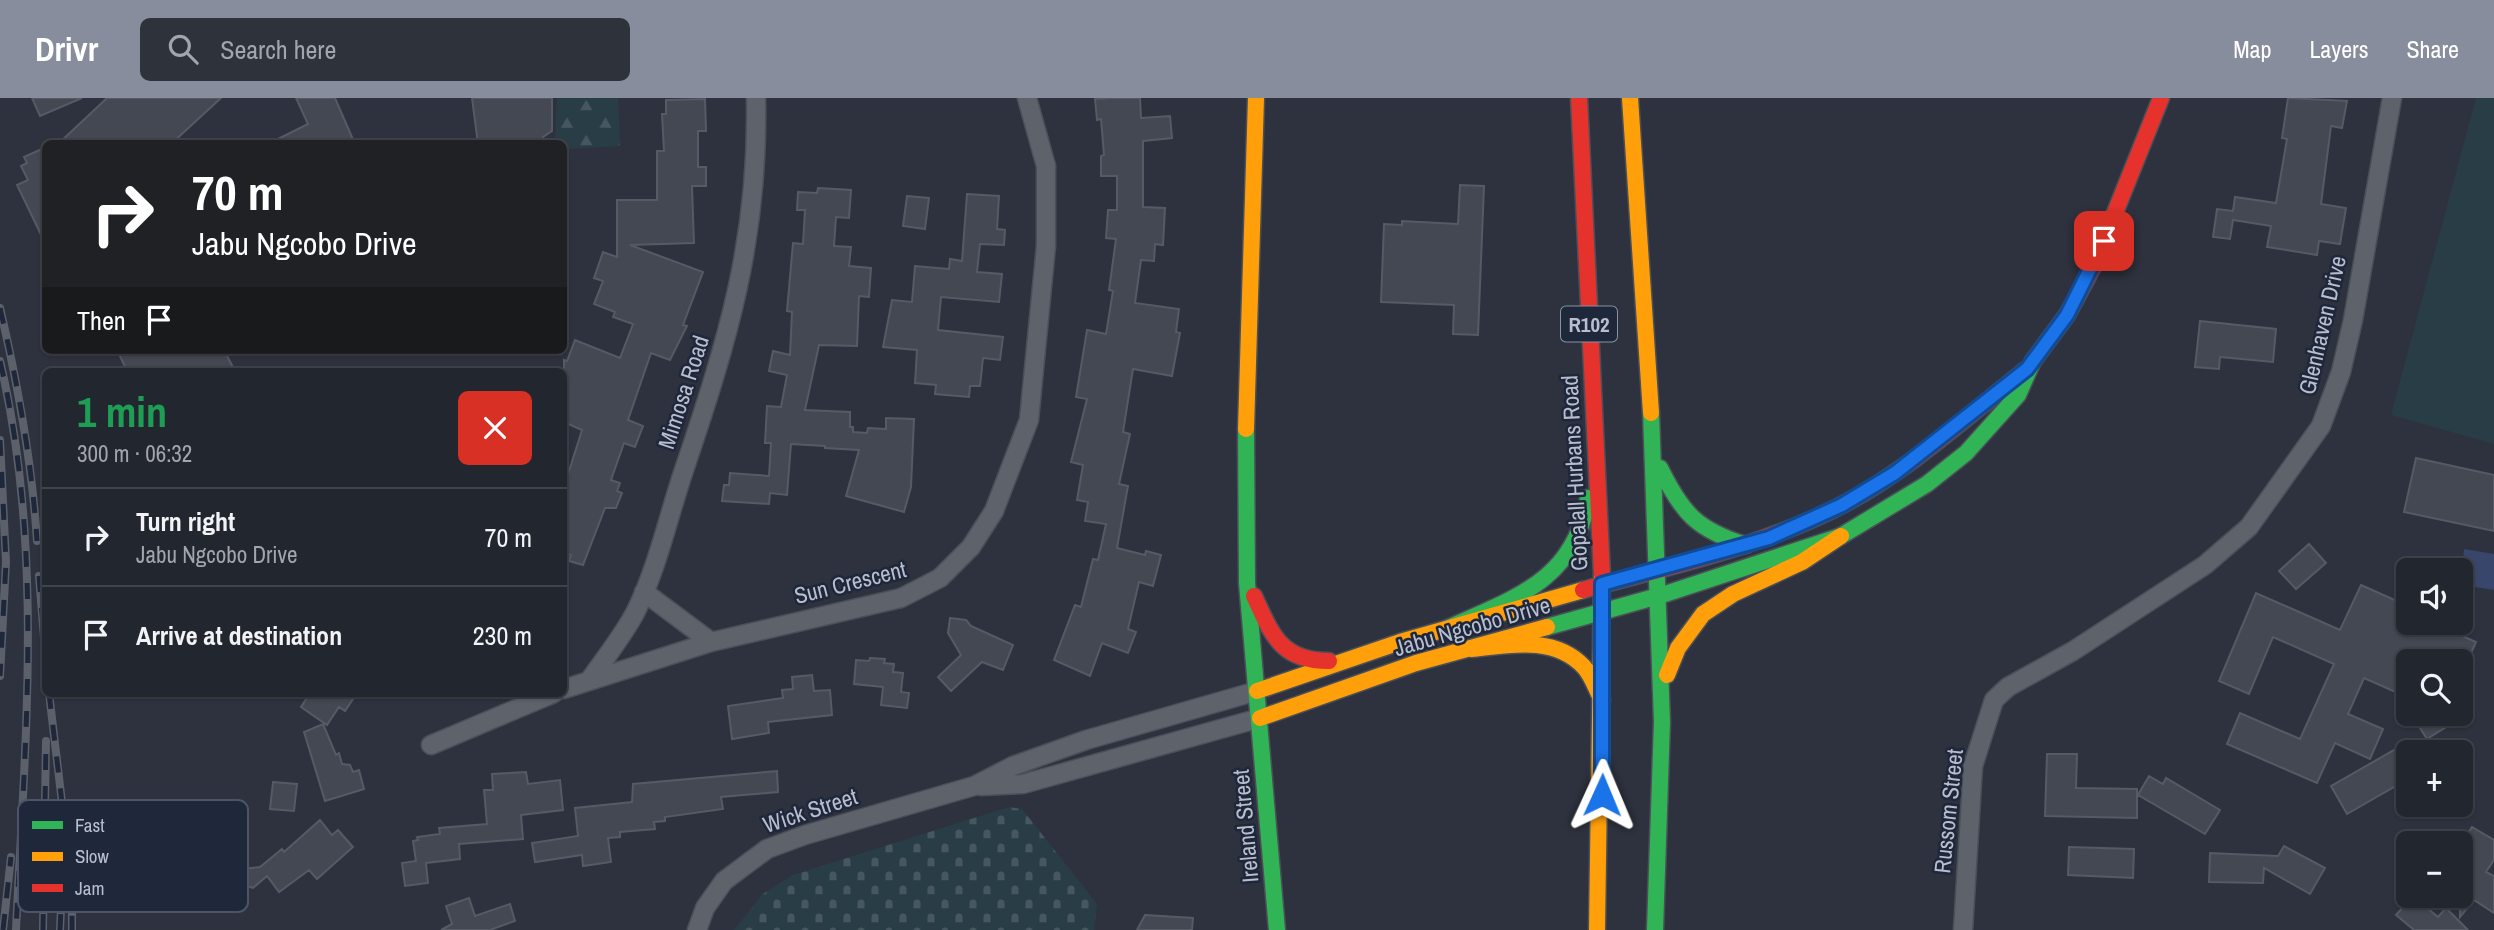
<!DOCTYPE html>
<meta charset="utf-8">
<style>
:root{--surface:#22262e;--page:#2e323a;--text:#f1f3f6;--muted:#a2a5aa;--line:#3f434a;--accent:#878d9c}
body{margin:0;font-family:"Archivo Narrow",sans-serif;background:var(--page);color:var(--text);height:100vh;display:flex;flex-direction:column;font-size:26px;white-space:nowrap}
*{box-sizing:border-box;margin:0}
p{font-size:23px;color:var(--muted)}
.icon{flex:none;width:38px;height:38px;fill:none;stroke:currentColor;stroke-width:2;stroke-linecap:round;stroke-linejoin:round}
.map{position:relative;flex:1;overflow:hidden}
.details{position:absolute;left:42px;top:270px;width:525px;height:329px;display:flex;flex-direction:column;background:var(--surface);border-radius:10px;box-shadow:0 2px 5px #0004,0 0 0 2px var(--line)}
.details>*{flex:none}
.hud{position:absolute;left:42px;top:42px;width:525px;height:214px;border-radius:10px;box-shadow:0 2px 5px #0004,0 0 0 2px var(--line);background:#202124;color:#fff;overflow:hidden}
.buttons{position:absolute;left:2396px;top:460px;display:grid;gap:14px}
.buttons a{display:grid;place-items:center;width:77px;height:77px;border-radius:10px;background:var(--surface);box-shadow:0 2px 5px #0004,0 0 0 2px var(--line);font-size:35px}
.pin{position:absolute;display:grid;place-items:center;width:60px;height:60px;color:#fff;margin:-30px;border-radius:14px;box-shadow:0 4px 10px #0006}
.me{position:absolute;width:77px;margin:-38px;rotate:1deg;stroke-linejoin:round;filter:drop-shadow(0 0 5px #0008)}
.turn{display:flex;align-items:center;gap:24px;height:147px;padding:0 35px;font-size:32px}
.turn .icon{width:91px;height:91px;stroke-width:2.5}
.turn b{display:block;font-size:49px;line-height:60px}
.then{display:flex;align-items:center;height:66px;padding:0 35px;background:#0003;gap:14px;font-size:26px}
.round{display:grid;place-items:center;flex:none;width:74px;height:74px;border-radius:10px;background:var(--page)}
.overview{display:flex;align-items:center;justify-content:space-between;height:119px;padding:0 35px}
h1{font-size:42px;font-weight:700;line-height:52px;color:#1e9e55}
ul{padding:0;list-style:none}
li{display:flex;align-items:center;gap:21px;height:98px;padding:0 35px;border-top:2px solid var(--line)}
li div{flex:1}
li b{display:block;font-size:26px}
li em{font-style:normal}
header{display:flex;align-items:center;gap:42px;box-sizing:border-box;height:98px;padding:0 35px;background:var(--accent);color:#fff}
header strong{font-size:33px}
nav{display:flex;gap:38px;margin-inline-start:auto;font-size:24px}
.search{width:490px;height:63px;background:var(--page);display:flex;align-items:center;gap:18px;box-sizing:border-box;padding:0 24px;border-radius:10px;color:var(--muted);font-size:26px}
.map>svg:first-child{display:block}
</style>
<header>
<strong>Drivr</strong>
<div class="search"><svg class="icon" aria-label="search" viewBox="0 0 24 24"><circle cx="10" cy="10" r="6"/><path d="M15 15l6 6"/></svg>Search here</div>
<nav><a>Map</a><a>Layers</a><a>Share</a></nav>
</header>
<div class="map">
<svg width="2494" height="832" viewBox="0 0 2494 832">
<defs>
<pattern id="forest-firs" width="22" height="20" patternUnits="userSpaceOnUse" patternTransform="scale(1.75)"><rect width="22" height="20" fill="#293d46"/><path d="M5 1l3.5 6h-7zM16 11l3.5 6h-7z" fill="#465760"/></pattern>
<pattern id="cemetery-stones" width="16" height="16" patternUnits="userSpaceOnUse" patternTransform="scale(1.75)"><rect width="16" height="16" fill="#293d46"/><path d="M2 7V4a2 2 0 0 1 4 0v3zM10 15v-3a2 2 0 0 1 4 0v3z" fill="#465760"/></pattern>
</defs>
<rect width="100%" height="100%" fill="#2d323e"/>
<!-- forest -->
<path fill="url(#forest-firs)" d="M557,0H618L620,48L564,51V46L555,45Z"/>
<!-- cemetery -->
<path fill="url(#cemetery-stones)" d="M1009,709L1022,711L1097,806L1094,832H734L763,796L793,777Z"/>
<!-- green -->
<path fill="#293d46" d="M2476,0H2494V346L2391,317Z"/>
<!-- water -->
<path fill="#37466a" d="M2464,451L2494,456V492L2461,487Z"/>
<!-- building -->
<path fill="#444852" stroke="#555a65" stroke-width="2" d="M32,0H82L40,18Z
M107,0H221L171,46H58Z
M296,0H335L355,46H268L308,26Z
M472,0H552V33L543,39L545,46H478Z
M1112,0H1140L1141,20L1170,18L1172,40L1143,43V109L1165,110L1163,147L1155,146L1154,163L1141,162L1135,205L1179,211L1176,234L1180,235L1172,278L1133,271L1123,334L1130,336L1119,386L1128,388L1117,450L1145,457L1146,453L1161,457L1153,488L1139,484L1128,531L1136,534L1128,555L1102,545L1090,578L1054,562L1075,507L1081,509L1093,461L1098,462L1106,426L1085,423L1088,404L1077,402L1083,367L1071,364L1087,301L1076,299L1087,232L1106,236L1113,193L1109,192L1116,141L1106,140L1108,112H1117V78H1101V58L1104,57L1101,21L1097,22L1095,1Z
M2288,0L2347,3L2342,30L2331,28L2321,106L2346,110L2340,146L2319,143L2317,157L2267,149L2271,128L2233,122L2230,141L2213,139L2217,111L2233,113L2235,99L2276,105L2287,41L2282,40Z
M705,1L706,33H698V69H706V88H692L694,145L630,147L703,174L683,227L687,228L670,262L651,255L628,322L643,328L635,349L624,345L611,382L620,385L617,393L622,395L616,410H605L583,467L569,463L571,457L564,455V389L582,332L564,324V262L567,263L575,242L620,260L633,226L613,219L615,214L594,206L603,183L594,180L603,154L617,159V102H657V53H664L662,16H666V2Z
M46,49V147L17,87L28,82L21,68L27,65L24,59Z
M1460,87L1484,88L1478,237L1453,236L1454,207L1381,204L1384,126L1402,127V123L1458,126Z
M818,90L851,92L849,120L836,119L834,148L851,149L849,168L871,170L869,199L859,198L857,248L819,247L805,312L850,314V329H853V334L867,335L868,330L886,331V320L914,321L911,389L904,414L846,398L859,352L825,350V348L791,346L787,397L770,395L769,406L722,403L724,387H729L730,375L769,378L771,345H765L767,308L781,309L787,277L769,273L773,253L790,257L792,214L787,213L793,145L803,146L805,112H797L798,94L817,95Z
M967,96L999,98L997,131L1005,132L1004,147L980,146L977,174L1002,176L999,204L941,199L938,232L1003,239L1000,262L983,260L980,288H970L969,299L935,296L936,287L915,285L917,252L883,249L892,202L912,204L915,168L949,171L950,161L962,163Z
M907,98L929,100L925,131L903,128Z
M2200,223L2276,231L2273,264L2220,259L2219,271L2195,269Z
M117,252H224L235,273H127Z
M2416,360L2494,377V433L2404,414Z
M2309,446L2326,465L2296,491L2279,473Z
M2361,487L2408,508V525H2433L2476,544L2467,564H2408V611L2398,595L2364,580L2348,616L2383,631L2370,661L2335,645L2317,685L2227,646L2240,615L2300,641L2334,566L2273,539L2249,596L2219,583L2256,495L2340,532Z
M950,520L966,522L971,528L1013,547L1003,572L982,564L951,593L938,579L961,557L948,535Z
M870,560L885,561L884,565L894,566L893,574L903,575L901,594L909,595L907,610L881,607L883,589L854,586L856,562L869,563Z
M812,577L814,593L830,592L832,617L768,624L769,635L732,641L728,608L783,600L782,592L793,591L792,579Z
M310,595H357L345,613L339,609L327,627L301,609Z
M2411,616H2467L2427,641Z
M323,626L336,657L339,655L342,666L350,667L353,674L359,672L364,691L325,703L304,634Z
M2408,644V681L2347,716L2331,688Z
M2047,656H2077L2076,690L2137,691V720L2045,718Z
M777,673L778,694L721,699L723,711L665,719V723L654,724L655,731L620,734V739L608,740L611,764L583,768L582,757L535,764L532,745L578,738L575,710L632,704L633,686Z
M526,674L528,686L560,682L563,712L521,717L523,741L459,746L460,761L426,765L428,785L405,788L402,765L416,763L413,743L418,742L417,739L440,736L439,730L487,726L484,692H493L492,676Z
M2149,678L2163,686L2166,680L2220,712L2205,736L2138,697Z
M273,684L297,686L294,713L270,711Z
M320,722L332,737L338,732L353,749L317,781L309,772L279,794L267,778L253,790L243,787L239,777L242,771L260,769L282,751L284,754Z
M2472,729L2494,742V762L2486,774L2494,778V815L2474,802L2460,819V747Z
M2284,748L2325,770L2310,796L2264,770L2263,785L2209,784L2210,755L2278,758Z
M2069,749L2134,751L2133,780L2068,777Z
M2413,798L2438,819L2446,810L2468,832H2414L2396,817Z
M469,800L475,818L510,806L515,823L490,832H441L452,826L446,808Z
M1145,817L1193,820L1192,832H1137Z"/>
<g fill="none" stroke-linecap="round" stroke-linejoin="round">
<defs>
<path id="street" d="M644,494L711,544
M589,583C605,560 623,538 636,513C658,468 668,419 684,372C728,242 759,140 756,0
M564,591L711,544L901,500L940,480L971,449L994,413L1029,322L1046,148V68L1027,0
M431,647L554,595
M981,688L1023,686L1260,620
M697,832L705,810L724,783L767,751L805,737L974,688L1013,668L1086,642L1257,593
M1963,832L1973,668L1994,602L2008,589L2073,553L2205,467L2249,429L2321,328L2341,274L2353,222L2392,0"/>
<path id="fast" d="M1651,315L1662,624L1655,832
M1246,331L1247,485L1277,832
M1660,370C1682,415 1697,432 1746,447
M1547,529L1662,497L1841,438L1927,386L1966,355L2018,297L2033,263
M1446,531C1514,500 1575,483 1588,400"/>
<path id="slow" d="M1630,0L1651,315
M1246,331L1256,0
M1471,551C1509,547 1554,537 1584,569C1592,578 1596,591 1602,602
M1667,577L1678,550L1703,516L1733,496L1802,464L1841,438
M1257,593L1400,544L1583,492
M1260,620L1416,565L1547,529
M1597,832L1602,477"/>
<path id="jam" d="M1579,0L1602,477
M2033,263L2067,217L2094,167L2161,0
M1583,492C1670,468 1761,449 1842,407C1909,372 1967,318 2027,271
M1254,498C1272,537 1281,563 1329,563"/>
</defs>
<!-- street casing -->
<use href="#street" stroke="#4b4f58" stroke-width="21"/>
<!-- fast casing -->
<use href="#fast" stroke="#4b4f58" stroke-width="19"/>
<!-- slow casing -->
<use href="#slow" stroke="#4b4f58" stroke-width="19"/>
<!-- jam casing -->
<use href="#jam" stroke="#4b4f58" stroke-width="19"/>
<!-- street -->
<use href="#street" stroke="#5e626b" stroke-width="18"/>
<!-- fast -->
<use href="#fast" stroke="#30b455" stroke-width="16"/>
<!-- slow -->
<use href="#slow" stroke="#ff9f0a" stroke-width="16"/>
<!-- jam -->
<use href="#jam" stroke="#e5322d" stroke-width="16"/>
<defs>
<path id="rail" d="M0,210C18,287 32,364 37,443
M0,263C44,450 25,642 16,832
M0,342L6,464L0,578
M39,478L46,565
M49,595L72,789V832
M3,832L11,759
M43,832L46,643
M60,832L62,787"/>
</defs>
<!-- rail casing -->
<use href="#rail" stroke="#5c606a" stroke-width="8"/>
<!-- rail -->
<use href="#rail" stroke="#1f273b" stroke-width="5" stroke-dasharray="16" stroke-linecap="butt"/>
</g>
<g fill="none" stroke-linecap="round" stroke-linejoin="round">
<defs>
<path id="route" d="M1602,697V486L1769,440L1842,407L1895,375L2027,271L2067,217L2104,143"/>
</defs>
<!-- route casing -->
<use href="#route" stroke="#114b97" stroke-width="18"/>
<!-- route -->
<use href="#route" stroke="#1a73e8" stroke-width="12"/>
</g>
<g text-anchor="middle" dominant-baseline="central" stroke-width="5" stroke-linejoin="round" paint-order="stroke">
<!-- shield labels -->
<rect fill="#1f273b" stroke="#8a91a2" stroke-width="2" x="1561" y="208.5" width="56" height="35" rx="5"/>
<g font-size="21" font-weight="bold" fill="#b8bece">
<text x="1589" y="226">R102</text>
</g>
<!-- street labels -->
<g font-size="23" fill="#b8bece" stroke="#1f273b">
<text transform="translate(2322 227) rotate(-77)">Glenhaven Drive</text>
<text transform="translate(683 294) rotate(-72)">Mimosa Road</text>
<text transform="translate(1574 375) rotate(-93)">Gopalall Hurbans Road</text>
<text transform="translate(850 484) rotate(-14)">Sun Crescent</text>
<text transform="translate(1472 528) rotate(-16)">Jabu Ngcobo Drive</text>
<text transform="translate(810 712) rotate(-18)">Wick Street</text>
<text transform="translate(1948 713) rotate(-84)">Russom Street</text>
<text transform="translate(1245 728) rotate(-95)">Ireland Street</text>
</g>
</g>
<!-- legend -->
<rect x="18" y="702" width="230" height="112" rx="10" fill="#1f273b" stroke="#4d5467" stroke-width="2"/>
<rect x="32" y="723" width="31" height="8" fill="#30b455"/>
<rect x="32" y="754" width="31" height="9" fill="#ff9f0a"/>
<rect x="32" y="786" width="31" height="8" fill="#e5322d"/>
<g font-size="19" fill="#b8bece">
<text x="75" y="734">Fast</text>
<text x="75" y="765">Slow</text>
<text x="75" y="797">Jam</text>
</g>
</svg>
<div class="buttons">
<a><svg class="icon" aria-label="sound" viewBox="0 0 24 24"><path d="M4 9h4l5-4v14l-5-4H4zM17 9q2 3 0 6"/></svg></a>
<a><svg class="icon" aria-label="search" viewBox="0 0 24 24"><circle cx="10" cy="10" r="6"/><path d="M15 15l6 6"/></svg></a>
<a>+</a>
<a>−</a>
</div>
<div class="pin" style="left:2104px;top:143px;background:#d93025"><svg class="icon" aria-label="arrive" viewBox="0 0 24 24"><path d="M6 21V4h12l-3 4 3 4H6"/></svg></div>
<svg class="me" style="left:1602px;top:697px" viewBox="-20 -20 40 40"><path d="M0-17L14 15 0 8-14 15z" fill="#1a73e8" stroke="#fff" stroke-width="4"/></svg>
<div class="hud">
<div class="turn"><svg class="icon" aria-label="right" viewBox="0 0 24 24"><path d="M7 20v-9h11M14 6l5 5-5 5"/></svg><div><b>70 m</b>Jabu Ngcobo Drive</div></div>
<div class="then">Then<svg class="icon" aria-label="arrive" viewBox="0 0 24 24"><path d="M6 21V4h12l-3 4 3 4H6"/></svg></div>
</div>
<section class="details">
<div class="overview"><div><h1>1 min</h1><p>300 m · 06:32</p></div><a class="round" style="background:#d93025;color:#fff"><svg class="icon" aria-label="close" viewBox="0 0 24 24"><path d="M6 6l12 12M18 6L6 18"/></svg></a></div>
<ul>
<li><svg class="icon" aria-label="right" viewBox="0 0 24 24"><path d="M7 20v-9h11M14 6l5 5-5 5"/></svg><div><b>Turn right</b><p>Jabu Ngcobo Drive</p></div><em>70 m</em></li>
<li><svg class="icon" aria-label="arrive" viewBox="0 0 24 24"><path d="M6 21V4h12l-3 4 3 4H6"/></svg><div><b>Arrive at destination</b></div><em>230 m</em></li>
</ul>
</section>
</div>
